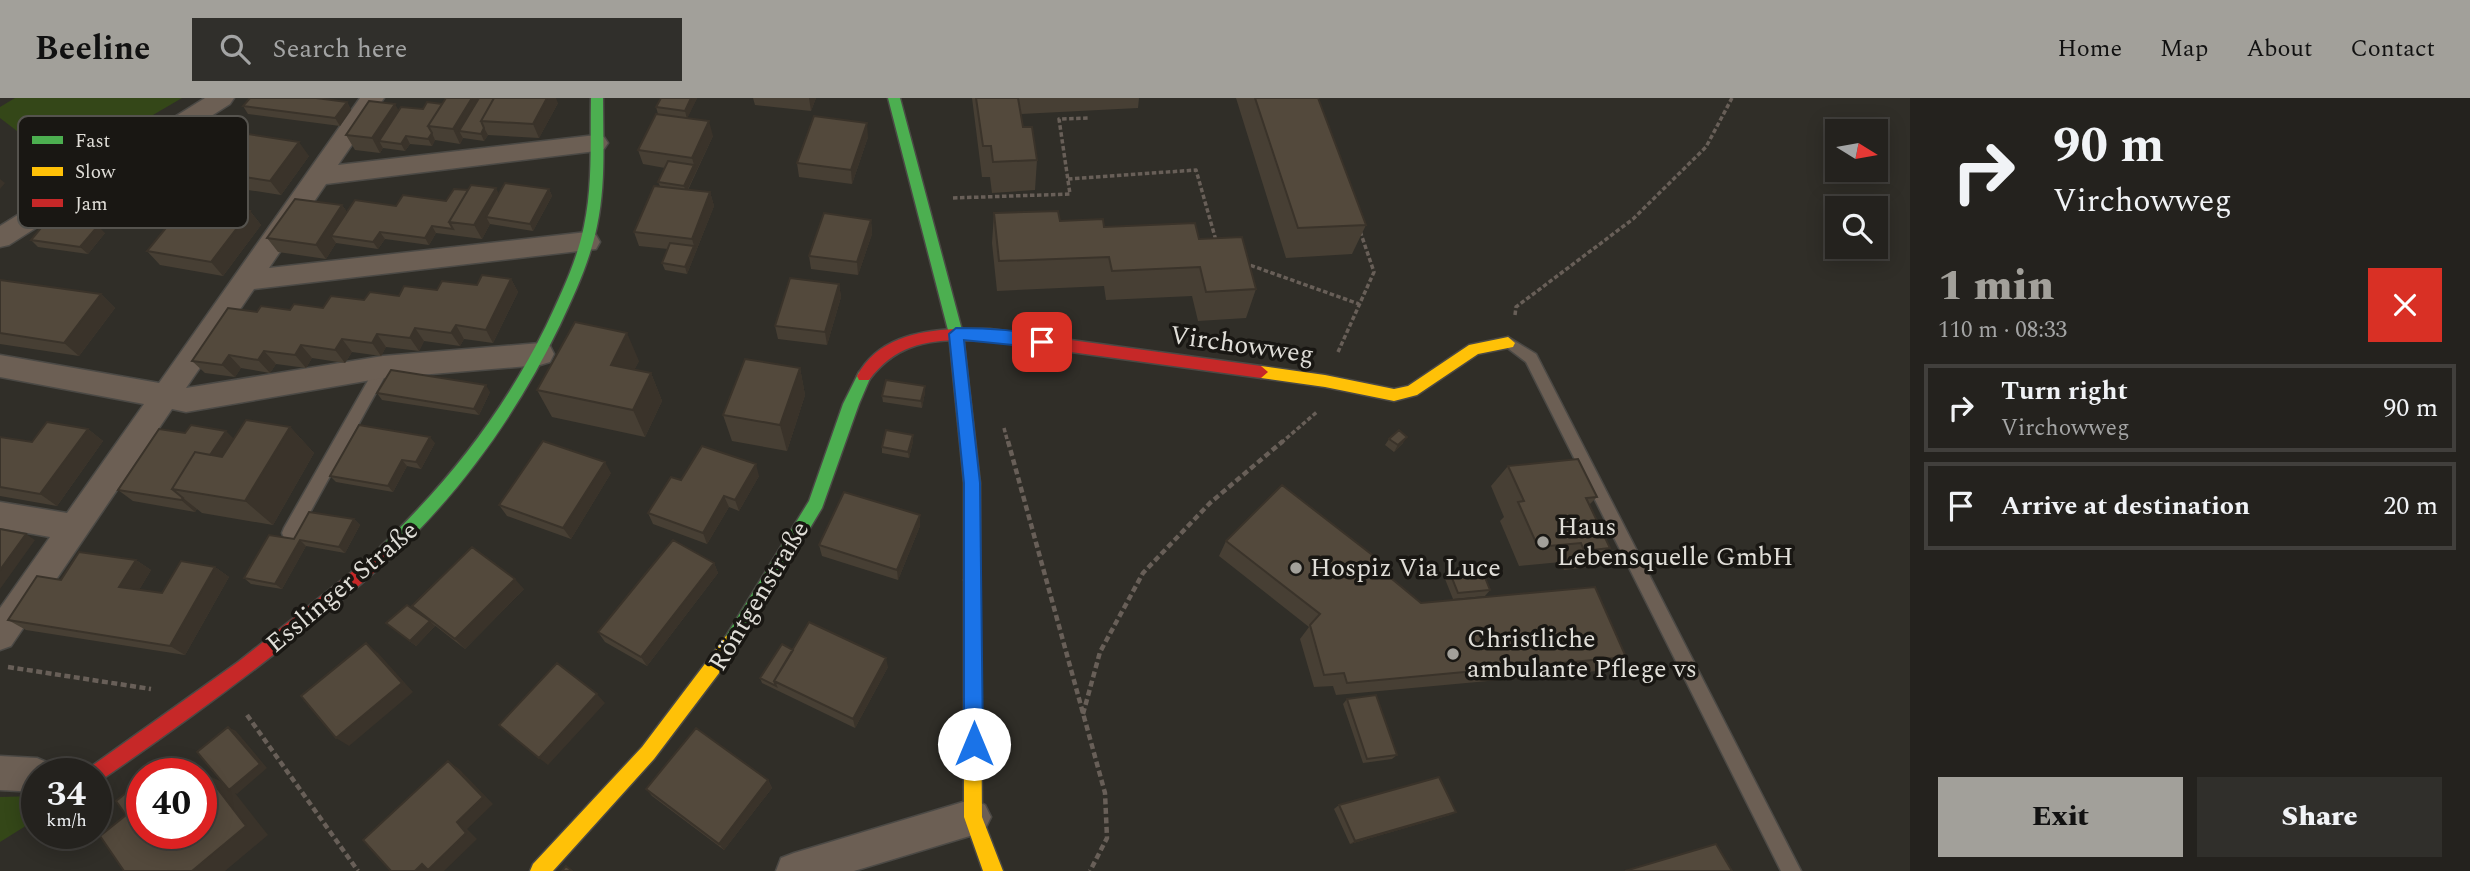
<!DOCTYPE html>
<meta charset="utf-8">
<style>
:root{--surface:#24221e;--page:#302f2b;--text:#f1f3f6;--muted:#a3a4a4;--line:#413f3c;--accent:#a2a09a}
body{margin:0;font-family:Spectral,serif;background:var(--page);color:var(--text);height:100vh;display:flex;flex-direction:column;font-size:26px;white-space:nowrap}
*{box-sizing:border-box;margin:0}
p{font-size:23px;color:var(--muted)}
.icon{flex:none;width:38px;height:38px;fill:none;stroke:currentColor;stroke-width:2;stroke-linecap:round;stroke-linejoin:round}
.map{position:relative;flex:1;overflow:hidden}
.sheet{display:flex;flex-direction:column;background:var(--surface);width:560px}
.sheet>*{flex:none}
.banner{background:#24221e;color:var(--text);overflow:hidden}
.needle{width:46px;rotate:101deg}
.tools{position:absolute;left:1825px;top:21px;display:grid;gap:14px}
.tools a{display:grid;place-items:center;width:63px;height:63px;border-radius:0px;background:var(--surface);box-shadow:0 4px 18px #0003,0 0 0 2px var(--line);font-size:35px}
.speed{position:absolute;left:21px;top:660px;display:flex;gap:14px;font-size:35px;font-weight:700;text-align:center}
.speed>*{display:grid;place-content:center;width:91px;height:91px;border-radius:50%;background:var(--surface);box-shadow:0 4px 18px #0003,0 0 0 2px var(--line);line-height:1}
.speed small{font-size:18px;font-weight:400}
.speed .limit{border:10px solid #d22;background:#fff;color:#111}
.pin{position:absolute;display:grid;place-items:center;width:60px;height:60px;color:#fff;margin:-30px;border-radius:14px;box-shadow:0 4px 10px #0006}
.me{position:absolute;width:77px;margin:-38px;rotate:0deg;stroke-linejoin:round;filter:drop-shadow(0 0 5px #0008)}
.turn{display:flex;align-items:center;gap:24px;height:147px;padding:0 28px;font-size:32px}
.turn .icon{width:91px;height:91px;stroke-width:2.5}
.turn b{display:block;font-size:49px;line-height:60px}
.round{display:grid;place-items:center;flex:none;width:74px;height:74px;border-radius:0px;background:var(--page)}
.summary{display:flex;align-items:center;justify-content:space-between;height:119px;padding:0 28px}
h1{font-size:42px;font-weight:800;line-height:52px;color:var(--accent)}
.cta{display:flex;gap:14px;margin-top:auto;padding:14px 28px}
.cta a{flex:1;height:80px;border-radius:0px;background:var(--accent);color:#111;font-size:28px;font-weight:800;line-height:80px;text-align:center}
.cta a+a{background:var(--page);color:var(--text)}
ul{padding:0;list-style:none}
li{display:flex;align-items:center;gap:21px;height:88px;margin:0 14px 10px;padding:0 14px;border:4px solid var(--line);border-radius:0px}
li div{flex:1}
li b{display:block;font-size:26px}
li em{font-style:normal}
header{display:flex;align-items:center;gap:42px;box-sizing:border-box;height:98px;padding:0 35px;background:var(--accent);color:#111}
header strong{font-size:33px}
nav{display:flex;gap:38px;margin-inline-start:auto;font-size:24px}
.search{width:490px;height:63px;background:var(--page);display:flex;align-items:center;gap:18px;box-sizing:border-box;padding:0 24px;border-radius:0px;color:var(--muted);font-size:26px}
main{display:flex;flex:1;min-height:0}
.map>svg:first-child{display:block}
</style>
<header>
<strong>Beeline</strong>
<div class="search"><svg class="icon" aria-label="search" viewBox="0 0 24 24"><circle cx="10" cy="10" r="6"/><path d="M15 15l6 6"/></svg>Search here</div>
<nav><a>Home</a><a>Map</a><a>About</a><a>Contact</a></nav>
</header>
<main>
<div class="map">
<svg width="1910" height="773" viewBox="0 0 1910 773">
<rect width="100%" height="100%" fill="#302e28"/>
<!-- green -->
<path fill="#344718" d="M15,0H182L64,69L0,20V9Z
M37,698L32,724L0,744V699Z"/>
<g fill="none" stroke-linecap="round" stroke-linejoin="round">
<defs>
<path id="lane" d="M1508,239L1536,256L1801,773H1781L1526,264L1501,245Z
M383,263L390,269L296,440L290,442L284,440L282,435L284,430L378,265Z"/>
<path id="street" d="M205,0H234L230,6L9,147L0,149V128Z
M360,0H384L338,67L596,37L604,39L608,45L604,51L596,53L326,86L269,170L587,134L596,137L600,144L596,151L254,191L186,290L383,258L540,245L550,248L554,256L550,264L540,267L383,280L186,314L172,311L11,548L0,552V510L50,439L0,430V404L67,415L144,306L0,279V257L159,285Z
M0,658L37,660L49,665L54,676H37V694L0,692Z
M973,701L985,707L991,719L985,731L973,737L854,773H776L781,760L794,755Z"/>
<path id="fast" d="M591,0H603C603,42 606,86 597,128C590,163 575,195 560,227C517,316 463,391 392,459L386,461L380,459L378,454L380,449C449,384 504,313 546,228C561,196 577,163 584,128C593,86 590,42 591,0Z
M888,0H900L963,236L980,385V482L978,487L972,489L966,487L964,482V385L949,236Z
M864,272L871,278L859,306L822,410L738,550L732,552L726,550L723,544L726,538L809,403L843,306L859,274Z"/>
<path id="slow" d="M1508,239L1515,245L1513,249L1478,256L1417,297L1394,303L1325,289L1261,280L1254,274L1261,268L1325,277L1394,291L1408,288L1469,247Z
M972,475L978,477L980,482L982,719L1003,773H983L964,719V482L966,477Z
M732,536L738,538L741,544L738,550L654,661L553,773H530L533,766L642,649L726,538Z"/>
<path id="jam" d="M955,231H990L1261,268L1268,274L1261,280L990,243C941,241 901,239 869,282H859L857,278C877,241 916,233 955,231Z
M386,447L392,449L394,454L392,459C300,540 202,613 101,682L96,685V676H86L89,670L238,564Z"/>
</defs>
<!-- lane casing -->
<use href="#lane" stroke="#4b4945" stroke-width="3"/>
<!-- street casing -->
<use href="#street" stroke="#4b4945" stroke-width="3"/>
<!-- fast casing -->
<use href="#fast" stroke="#4b4945" stroke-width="3"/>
<!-- slow casing -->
<use href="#slow" stroke="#4b4945" stroke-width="3"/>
<!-- jam casing -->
<use href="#jam" stroke="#4b4945" stroke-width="3"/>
<!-- path-far1 -->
<path stroke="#685f58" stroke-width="3.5" stroke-dasharray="4.5 2.5" stroke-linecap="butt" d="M1068,81L1196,72L1217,146
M953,100L1070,96L1059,21L1090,20
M1244,165L1359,206
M1515,217L1516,209L1633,121L1706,49L1732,0
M1338,254L1374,174L1360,133
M1004,330L1008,345
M1281,345L1318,313"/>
<!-- path -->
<path stroke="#685f58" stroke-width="4.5" stroke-dasharray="6 3.5" stroke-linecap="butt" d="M1008,343L1105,695L1107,740L1090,773
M8,569L151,591
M1083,616L1100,554L1143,475L1210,405L1283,343
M247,617L358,773"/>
<!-- lane -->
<use href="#lane" fill="#6c5f54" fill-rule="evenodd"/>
<!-- street -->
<use href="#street" fill="#6c5f54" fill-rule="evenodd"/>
<!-- fast -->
<use href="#fast" fill="#4caf50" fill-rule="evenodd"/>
<!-- slow -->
<use href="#slow" fill="#ffc107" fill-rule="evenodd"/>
<!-- jam -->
<use href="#jam" fill="#c62828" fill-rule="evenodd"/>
</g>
<!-- wall -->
<path fill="#473f34" d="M446,0H477L478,2L558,5L539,40L488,37L484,43L463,40L460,46L435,42L432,48L410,46L405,53L383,50L380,55L355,52L346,37L399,12L423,11L442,6Z
M697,0L687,20L713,38L688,92L710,94L714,108L687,176L665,172L662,165L668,151L639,148L634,134L660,88L658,84L665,70L643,66L638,52L658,16L656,9Z
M753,0H816L811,13L755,7Z
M972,0H1139L1138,10L1021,16L1023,29L1037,62L1035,92L992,95L990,79H982Z
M1236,0H1318L1366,127L1352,156L1286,160Z
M347,4L351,12L340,28L248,16L243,8Z
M204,39H246L309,58L281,97L229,89L223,82L219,88L157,78L145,64Z
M868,39L852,86L799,79L797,65Z
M549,91L552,98L533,133L490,126L482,141L436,135L429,147L385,141L378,151L336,145L326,161L278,154L267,140L342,107L347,114Z
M139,93L125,110L100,107L93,99Z
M250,113L261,127L223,178L160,167L147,153L201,124Z
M994,115L1199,141L1256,191L1246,220L1198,223L1192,198L1106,202L1104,188L997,193L992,145Z
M871,122L872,136L858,177L811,171L809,158Z
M105,135L88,156L38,149L31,142Z
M511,181L518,194L493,245L464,241L460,248L424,243L419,253L386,249L381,258L352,254L345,265L312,260L306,270L276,266L270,275L241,270L235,279L205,275L192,263L257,214L323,210L437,192L477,187Z
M0,182L101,196L115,210L79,258L0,246Z
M839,186L841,199L827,247L778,241L775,228Z
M639,263L634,272L651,275L662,303L645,339L552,319L537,292Z
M800,270L805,297L787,353L732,343L723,317Z
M490,294L479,317L382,302L377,295Z
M925,294L922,310L883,304L882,298Z
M290,329L314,355L273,427L202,415L197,411L195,414L133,403L118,392L185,335L234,341Z
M88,331L103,343L57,408L0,398V339L32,344Z
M1389,341L1403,345L1394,354L1385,347Z
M913,343L909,360L882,355V349Z
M435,345L421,371L407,368L393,394L336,384L330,378Z
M1508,368L1597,399L1589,407L1610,450L1589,469L1564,472L1561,464L1519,468L1500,423L1504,419L1491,388Z
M611,375L571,441L507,418L499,407Z
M759,378L739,413L729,409L707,446L653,426L648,415L681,382Z
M354,421L360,427L345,455L306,448L282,491L251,486L244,480L294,441Z
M920,428L898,482L822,458L819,447Z
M1226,443L1380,471L1421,505L1626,559L1607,572L1336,597L1333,588L1314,589L1300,541L1309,529L1219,458Z
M136,462L151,472L139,492L162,495L215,469L229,479L185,557L26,532L8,522L61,482Z
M714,465L718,475L647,568L605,544L598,534Z
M1450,475L1490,492L1485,498L1453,501L1445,481Z
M524,491L465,551L433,526L435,528L416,548L386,525L422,518L412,508Z
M793,552L888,569L855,630L762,585L760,580Z
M1347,601L1397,657L1392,661L1363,665L1343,606Z
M768,682L772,690L724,752L652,698L646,691Z
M1339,707L1456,714L1450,717L1350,746L1334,711Z"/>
<!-- shaded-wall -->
<path fill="#3a332a" d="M472,0H477L481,10L459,33L463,40L460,46L453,31Z
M547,0H556L558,5L539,40L533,26Z
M691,0H697L687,21L685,13Z
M809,0H816L811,13Z
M347,4L351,12L340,28L335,20Z
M395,6L403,20L379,43L383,50L380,55L372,40Z
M709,23L713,38L686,95L684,88L694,67L692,60Z
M867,25L868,39L852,86L851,72Z
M484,30L488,37L484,43L481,36Z
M241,32L251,47L218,75L223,82L219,88L207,74Z
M432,35L435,42L432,48L428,41Z
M406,38L410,46L405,53L401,46Z
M299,44L309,58L281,97L270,83Z
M0,81L5,85L0,91Z
M133,86L139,93L125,110L118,103Z
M496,90L503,104L486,119L490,126L482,141L474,127Z
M549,91L552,98L533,133L530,126Z
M710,94L714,108L687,176L685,169L694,148L692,141Z
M342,107L352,121L331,138L336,145L326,161L316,147Z
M250,113L261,127L223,178L211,164Z
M871,122L872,136L858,177L857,164Z
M98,128L105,135L88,156L80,149Z
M432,128L436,135L429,147L425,140Z
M380,134L385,141L378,151L373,144Z
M511,181L518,194L493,245L486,232Z
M839,186L841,199L827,247L825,234Z
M101,196L115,210L79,258L64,245Z
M456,227L464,241L460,248L451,235Z
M415,230L424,243L419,253L410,240Z
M627,235L639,263L623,295L611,267Z
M377,236L386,249L381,258L372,245Z
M342,241L352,254L345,265L335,252Z
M301,247L312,260L306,270L295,257Z
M264,253L276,266L270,275L258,262Z
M229,257L241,270L235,279L222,267Z
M800,270L805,297L787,353L780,327Z
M651,275L662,303L645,339L633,312Z
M486,287L490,294L479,317L474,311Z
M925,288V294L922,310L921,303Z
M290,329L314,355L273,427L245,403Z
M88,331L103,343L57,408L40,396Z
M226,333L238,345L187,393Z
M913,337V343L909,360L908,354Z
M430,339L435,345L421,371L416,364Z
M1407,339L1403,345L1394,354L1398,347Z
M402,362L407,368L393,394L388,388Z
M605,364L611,375L571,441L563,430Z
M756,366L759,378L739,413L735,402Z
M724,398L729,409L707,446L703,435Z
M183,400L197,411L195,414L181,402Z
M920,417V428L898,482L897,472Z
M354,421L360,427L345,455L339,449Z
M26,436L35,442L0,491V472Z
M300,442L306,448L282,491L275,486Z
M136,462L151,472L135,499L119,489Z
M714,465L718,475L647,568L641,559Z
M215,469L229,479L185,557L170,548Z
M515,481L524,491L465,551L455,541Z
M430,523L435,528L416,548L410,543Z
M366,545L378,555L413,594L349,648L336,640Z
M886,560L888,569L855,630L853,621Z
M597,596L605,605L548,667L539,660Z
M228,629L236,633L267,670L237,696L235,695L268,737L225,773H192L207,677L229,687Z
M448,663L459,671L493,706L467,731L477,741L444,773H415L457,724Z
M768,682L772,690L724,752L719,746Z
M1456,714L1450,717L1350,746L1355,743Z"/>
<!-- building -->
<path fill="#53493c" stroke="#3a332a" stroke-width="2" d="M250,0H316L347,4L335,20L243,8Z
M446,0H472L453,31L428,28Z
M479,0H494L481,23L484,30L481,36L459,33Z
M494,0H547L533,26L481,23Z
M661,0H691L685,13L656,9Z
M976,0H1018L1023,29H1032L1037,62L993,64L991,48H983Z
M1255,0H1318L1366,127L1298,130Z
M369,3L395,6L372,40L346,37Z
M427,4L442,6L428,28L432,35L428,41L406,38L401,46L379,43L401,9L423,11Z
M656,16L709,23L692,60L638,52Z
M814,18L867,25L851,72L797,65Z
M248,36L299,44L270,83L218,75Z
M668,63L694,67L684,88L658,84Z
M505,85L549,91L530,126L486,119Z
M471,87L496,90L474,127L449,124Z
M654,88L710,94L692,141L634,134Z
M454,91L468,92L449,124L453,131L432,128L425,140L380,134L373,144L331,138L355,102L396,108L403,97L446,103Z
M295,101L342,107L316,147L267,140Z
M215,107L250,113L211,164L147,153L174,120L201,124Z
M1058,113L1060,123L1103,121L1104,129L1195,125L1199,141L1242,139L1256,191L1206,194L1200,169L1112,173L1109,159L999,163L994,115Z
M824,115L871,122L857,164L809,158Z
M49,120L98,128L80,149L31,142Z
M670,145L694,148L685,169L662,165Z
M482,177L511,181L486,232L456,227L451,235L415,230L410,240L377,236L372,245L342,241L335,252L301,247L295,257L264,253L258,262L229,257L222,267L192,263L228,210L257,214L261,208L290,212L294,206L323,210L331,198L364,202L370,194L399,198L404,188L437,192L442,183L477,187Z
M790,180L839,186L825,234L775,228Z
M0,182L101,196L64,245L0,235Z
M575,224L627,235L611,267L651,275L633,312L537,292Z
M745,261L800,270L780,327L723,317Z
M391,272L486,287L474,311L377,295Z
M886,282L925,288L921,303L882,298Z
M246,322L290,329L245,403L172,391L195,354L222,359Z
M47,324L88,331L40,396L0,389V339L32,344Z
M191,327L226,333L210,357L195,354L172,391L183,400L181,402L118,392L159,331L185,335Z
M359,327L430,339L416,364L402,362L388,388L330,378Z
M886,332L913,337L908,354L882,349Z
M1399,332L1407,339L1398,347L1389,341Z
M543,343L605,364L563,430L499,407Z
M702,348L756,366L735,402L724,398L703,435L648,415L671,379L681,382Z
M1578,361L1597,399L1586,400L1610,450L1584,453L1581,445L1538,449L1518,404L1524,403L1508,368Z
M1282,387L1384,466L1380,471L1421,505L1595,489L1626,559L1347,585L1344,575L1324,577L1310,527L1320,516L1226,443Z
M844,394L920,417L897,472L819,447Z
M309,414L354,421L339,449L300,442L275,486L244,480L269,437L294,441Z
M0,431L26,436L0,472Z
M673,442L714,465L641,559L598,534Z
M472,449L515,481L455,541L412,508Z
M79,454L136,462L119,489L162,495L181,463L215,469L170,548L8,522L37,478L61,482Z
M1482,472L1490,492L1458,495L1450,475Z
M407,507L430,523L410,543L386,525Z
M809,524L886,560L853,621L774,583Z
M366,545L402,585L336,640L301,598Z
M782,546L793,552L774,583L776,588L760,580Z
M557,565L597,596L539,660L499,627Z
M1376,597L1397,657L1367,661L1347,601Z
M228,629L260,666L229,692L197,654Z
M696,630L768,682L719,746L646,691Z
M448,663L483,699L457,724L466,735L428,772L422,766L415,773H391L363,742Z
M207,677L246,728L192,773H124L100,738L126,717L116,703L142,682V735H201V682Z
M1439,679L1456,714L1355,743L1339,707Z
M1716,746L1732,773H1625Z
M566,768L572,773H562Z"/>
<!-- route -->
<path fill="#1a73e8" stroke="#114b97" stroke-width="2" d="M956,230C974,230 1040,231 1049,244L1042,250L964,242L980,385L983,646L980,652L974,655L967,652L964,646V385L949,236Z"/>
<!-- markers -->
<g fill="#a2a09a" stroke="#191713" stroke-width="2.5">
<circle cx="1543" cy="444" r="7"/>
<circle cx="1296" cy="470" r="7"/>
<circle cx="1453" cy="556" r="7"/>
</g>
<g text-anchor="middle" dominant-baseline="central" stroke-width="7" stroke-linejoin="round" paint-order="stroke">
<!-- street labels -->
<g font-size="26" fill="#e0ded8" stroke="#191713">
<text transform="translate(1242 247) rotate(8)">Virchowweg</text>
<text transform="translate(342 489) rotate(-40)">Esslinger Straße</text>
<text transform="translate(759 498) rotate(-59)">Röntgenstraße</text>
</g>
<!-- poi labels -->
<g font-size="26" fill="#e0ded8" stroke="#191713" text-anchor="start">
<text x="1557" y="429">Haus<tspan x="1557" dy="30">Lebensquelle GmbH</tspan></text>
<text x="1310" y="470">Hospiz Via Luce</text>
<text x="1467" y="541">Christliche<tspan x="1467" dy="30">ambulante Pflege vs</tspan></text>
</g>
</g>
<!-- legend -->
<rect x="18" y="18" width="230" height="112" rx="10" fill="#191713" stroke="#55534e" stroke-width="2"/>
<rect x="32" y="38" width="31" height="8" fill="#4caf50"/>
<rect x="32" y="69" width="31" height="9" fill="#ffc107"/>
<rect x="32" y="101" width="31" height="8" fill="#c62828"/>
<g font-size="19" fill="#e0ded8">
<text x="75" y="49">Fast</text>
<text x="75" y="80">Slow</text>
<text x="75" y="112">Jam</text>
</g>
</svg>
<div class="tools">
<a><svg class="needle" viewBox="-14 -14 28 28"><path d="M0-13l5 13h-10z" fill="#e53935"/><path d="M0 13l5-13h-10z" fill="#a3a4a4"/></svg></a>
<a><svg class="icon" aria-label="search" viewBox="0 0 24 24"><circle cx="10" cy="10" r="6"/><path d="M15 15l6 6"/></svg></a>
</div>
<div class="speed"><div>34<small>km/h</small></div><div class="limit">40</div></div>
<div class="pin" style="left:1042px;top:244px;background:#d93025"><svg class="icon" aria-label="arrive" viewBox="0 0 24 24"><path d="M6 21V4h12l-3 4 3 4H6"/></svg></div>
<svg class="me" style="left:974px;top:646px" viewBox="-20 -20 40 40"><circle r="19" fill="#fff"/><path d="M0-13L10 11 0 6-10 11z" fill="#1a73e8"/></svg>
</div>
<section class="sheet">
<div class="banner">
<div class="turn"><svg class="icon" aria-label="right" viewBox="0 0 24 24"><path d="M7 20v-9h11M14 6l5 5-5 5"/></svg><div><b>90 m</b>Virchowweg</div></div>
</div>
<div class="summary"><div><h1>1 min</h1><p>110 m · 08:33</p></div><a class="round" style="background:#d93025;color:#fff"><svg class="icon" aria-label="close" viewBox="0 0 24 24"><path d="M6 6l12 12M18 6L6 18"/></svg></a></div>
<ul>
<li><svg class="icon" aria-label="right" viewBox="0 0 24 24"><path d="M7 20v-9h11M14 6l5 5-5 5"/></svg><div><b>Turn right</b><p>Virchowweg</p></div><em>90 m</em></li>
<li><svg class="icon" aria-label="arrive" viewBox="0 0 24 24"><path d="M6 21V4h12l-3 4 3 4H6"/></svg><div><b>Arrive at destination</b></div><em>20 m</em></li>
</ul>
<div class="cta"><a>Exit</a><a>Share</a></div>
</section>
</main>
